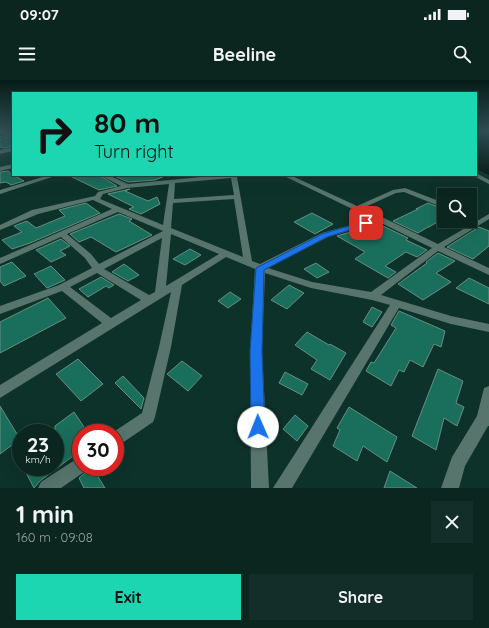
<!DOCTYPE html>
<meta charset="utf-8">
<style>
:root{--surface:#0a261f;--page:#132e28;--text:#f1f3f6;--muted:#99a5a4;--line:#2a433d;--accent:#1cd5b1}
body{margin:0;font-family:Quicksand,sans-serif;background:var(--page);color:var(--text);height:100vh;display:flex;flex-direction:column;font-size:15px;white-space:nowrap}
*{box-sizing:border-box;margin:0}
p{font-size:13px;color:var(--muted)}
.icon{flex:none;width:22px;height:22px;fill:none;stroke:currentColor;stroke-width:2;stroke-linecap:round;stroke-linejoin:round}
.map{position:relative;height:408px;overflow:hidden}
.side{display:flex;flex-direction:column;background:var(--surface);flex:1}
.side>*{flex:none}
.banner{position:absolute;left:12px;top:12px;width:465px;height:84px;border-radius:0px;box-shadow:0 4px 16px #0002,0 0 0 1px var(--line);background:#1cd5b1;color:#111;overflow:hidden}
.buttons{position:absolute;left:437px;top:108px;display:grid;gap:8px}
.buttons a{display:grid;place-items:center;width:40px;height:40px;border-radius:0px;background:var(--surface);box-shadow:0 4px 16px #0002,0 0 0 1px var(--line);font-size:20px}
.speed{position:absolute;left:12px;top:344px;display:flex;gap:8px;font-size:20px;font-weight:700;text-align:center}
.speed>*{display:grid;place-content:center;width:52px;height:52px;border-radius:50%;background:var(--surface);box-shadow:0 4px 16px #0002,0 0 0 1px var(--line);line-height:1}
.speed small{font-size:10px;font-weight:400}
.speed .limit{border:6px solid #d22;background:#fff;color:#111}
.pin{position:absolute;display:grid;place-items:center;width:34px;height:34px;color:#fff;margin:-17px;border-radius:8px;box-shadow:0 2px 6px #0006}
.me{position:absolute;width:44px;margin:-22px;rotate:359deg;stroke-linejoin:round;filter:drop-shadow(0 0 3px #0008)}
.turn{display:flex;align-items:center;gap:14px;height:84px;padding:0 16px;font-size:18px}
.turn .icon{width:52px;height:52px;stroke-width:2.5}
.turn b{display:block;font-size:28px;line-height:34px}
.round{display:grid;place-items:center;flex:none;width:42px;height:42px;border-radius:0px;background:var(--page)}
.head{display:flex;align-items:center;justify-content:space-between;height:68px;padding:0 16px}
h1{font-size:24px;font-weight:800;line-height:30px}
.button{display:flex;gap:8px;margin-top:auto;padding:8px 16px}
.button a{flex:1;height:46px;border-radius:0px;background:var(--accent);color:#111;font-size:16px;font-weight:800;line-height:46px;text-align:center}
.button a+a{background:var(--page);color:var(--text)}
.status{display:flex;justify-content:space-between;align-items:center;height:28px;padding:0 20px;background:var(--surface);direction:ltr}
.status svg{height:11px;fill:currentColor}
header{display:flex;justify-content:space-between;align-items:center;height:52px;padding:0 16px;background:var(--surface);font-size:18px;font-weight:800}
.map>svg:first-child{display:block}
</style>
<div class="status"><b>09:07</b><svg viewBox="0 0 49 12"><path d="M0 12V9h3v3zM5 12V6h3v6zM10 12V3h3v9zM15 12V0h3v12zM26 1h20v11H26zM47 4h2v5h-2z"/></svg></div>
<header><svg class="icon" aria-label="menu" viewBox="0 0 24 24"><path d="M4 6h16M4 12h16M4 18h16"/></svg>Beeline<svg class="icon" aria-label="search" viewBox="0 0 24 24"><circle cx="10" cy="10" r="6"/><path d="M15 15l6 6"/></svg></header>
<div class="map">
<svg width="489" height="408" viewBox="0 0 489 408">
<rect width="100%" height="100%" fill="#0d3229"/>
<!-- water -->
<path fill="#00140e" d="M489,53V95L476,89V58Z"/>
<!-- building -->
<path fill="#1a6f5c" stroke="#688d82" d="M0,56L13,59V66L3,68L0,67Z
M8,91L13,95L24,101L11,105L6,102L0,103V92Z
M68,95H99L117,106L99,110Z
M112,95H165V96L155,100L128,102Z
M130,109L125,111L148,121L157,117L160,124L141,134L129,129L134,127L108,114Z
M86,123L100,133L30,163L12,169L2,160L22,152L14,146L27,141L36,148L65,136L59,130Z
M428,123L444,129V138L429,147H428L418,153L393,141L418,129H416Z
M312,133L333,144L315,154L294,142Z
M119,134L132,139L129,141L152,155L116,172L91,157L79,162L70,154Z
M375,145L380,147L383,146L408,158L406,160L427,170L417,177L406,172L385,186L396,192L388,198L355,179L365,172L337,156Z
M479,147L489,151V166L473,179L447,167Z
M61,159L70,166L60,171L66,175L51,182L36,170Z
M190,169L201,175L185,185L173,179Z
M438,173L455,181L436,193L451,202L423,220L398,204L427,183L426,182Z
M12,182L26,196L4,206L0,201V187Z
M316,183L329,192L317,198L304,189Z
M124,184L139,195L128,201L112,192Z
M51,186L65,200L47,208L34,194Z
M101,197L114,205L109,208L106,206L88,217L79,209Z
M469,198L489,208V224L456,208Z
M289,205L304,213L287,229L271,220Z
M230,212L241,219L228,228L218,221Z
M48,218L66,238L0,273V242Z
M372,227L382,232L372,247L363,242Z
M399,231L445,251L441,267L434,264L423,287L410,280L404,292L399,290L391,306L366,291L371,282L374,283L396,248L391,245Z
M307,252L329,265L330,264L346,273L330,300L311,289L317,280L295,265Z
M78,279L103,304L81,321L56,294Z
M182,281L202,296L188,311L167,294Z
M438,289L463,301L456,323L464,327L457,346L444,338L436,370L412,356Z
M285,292L308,304L302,315L279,303Z
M123,296L144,318L141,329L115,303Z
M0,326L20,359L0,374Z
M349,327L397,357L387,382L363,366L357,381L333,366L340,350L337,348Z
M74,332L88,353H81V370L40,401L34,408L23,387H55V346Z
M295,335L308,346L297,361L283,349Z
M92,387L105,408H84L79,398Z
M390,391L417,408H384Z"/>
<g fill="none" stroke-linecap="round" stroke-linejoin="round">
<!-- minor -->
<path fill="#57756c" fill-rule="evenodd" d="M476,50H481L476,52Z
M0,51L13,55V58L0,54Z
M13,67V71L0,74V70Z
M13,84V88L0,91V87Z
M476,93L489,100V104L472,95H476Z
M49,95H58L0,114V110Z
M100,95H108L128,104L222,95H244L237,97L252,181L260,184L322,153L373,139L282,95H290L357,126L393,110L405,108L444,123V128L404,112L396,113L363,128L438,164L489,134V139L444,167L489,188V195L438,171L381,215L451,236L489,244V252L451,244L399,228L292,408H273L390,225L372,220L311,208L265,193L262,271L269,408H251L250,271L255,189L226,177L182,205L171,267L155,337L153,342L115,368V353H112L142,333L159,267L171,212L0,318V305L102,243L62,211L0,234V226L59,205L92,188L85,178L61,157L0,184V178L112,129L93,120L38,134L0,150V145L32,130L95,116L98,112L121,106ZM231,98L234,115L174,119L175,103ZM169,104L163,145L100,119L103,114L127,108ZM234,119L243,177L171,148L173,123ZM118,132L163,151L99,184L91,174L67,154ZM379,142L432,168L371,212L312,202L268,188L328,157ZM171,154L219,174L166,206ZM162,158L155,212L149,215L104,189ZM97,193L141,220L111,238L70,207Z
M489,306V346H488L465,386L459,408H441L452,377L477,336L484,308Z
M81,376V387H88L87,390L61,408H38L41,402Z"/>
</g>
<!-- sky -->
<linearGradient id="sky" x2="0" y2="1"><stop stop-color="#071c17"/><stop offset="0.47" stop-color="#2f4f54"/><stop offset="1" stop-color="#2f4f54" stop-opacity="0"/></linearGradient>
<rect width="489" height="107" fill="url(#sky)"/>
<!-- route -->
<path fill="#1a73e8" stroke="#114b97" d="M366,141L370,143L369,144L327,157L264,190L262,271L265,347L263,352L258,354L253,352L251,347L250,271L256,188L322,154Z"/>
</svg>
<div class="buttons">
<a><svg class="icon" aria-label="search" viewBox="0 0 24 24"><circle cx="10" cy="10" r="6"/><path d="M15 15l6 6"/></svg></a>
</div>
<div class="speed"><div>23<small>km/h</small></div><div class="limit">30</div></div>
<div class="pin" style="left:366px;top:143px;background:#d93025"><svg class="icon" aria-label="arrive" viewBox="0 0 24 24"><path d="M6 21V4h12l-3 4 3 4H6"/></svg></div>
<svg class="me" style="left:258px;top:347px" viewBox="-20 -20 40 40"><circle r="19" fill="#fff"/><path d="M0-13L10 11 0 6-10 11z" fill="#1a73e8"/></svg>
<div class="banner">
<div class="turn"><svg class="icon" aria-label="right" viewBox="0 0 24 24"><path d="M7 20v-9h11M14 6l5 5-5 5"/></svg><div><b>80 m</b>Turn right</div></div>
</div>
</div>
<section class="side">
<div class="head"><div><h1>1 min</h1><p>160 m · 09:08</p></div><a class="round"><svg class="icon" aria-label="close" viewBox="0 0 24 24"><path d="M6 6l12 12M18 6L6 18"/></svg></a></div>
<div class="button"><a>Exit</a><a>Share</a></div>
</section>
